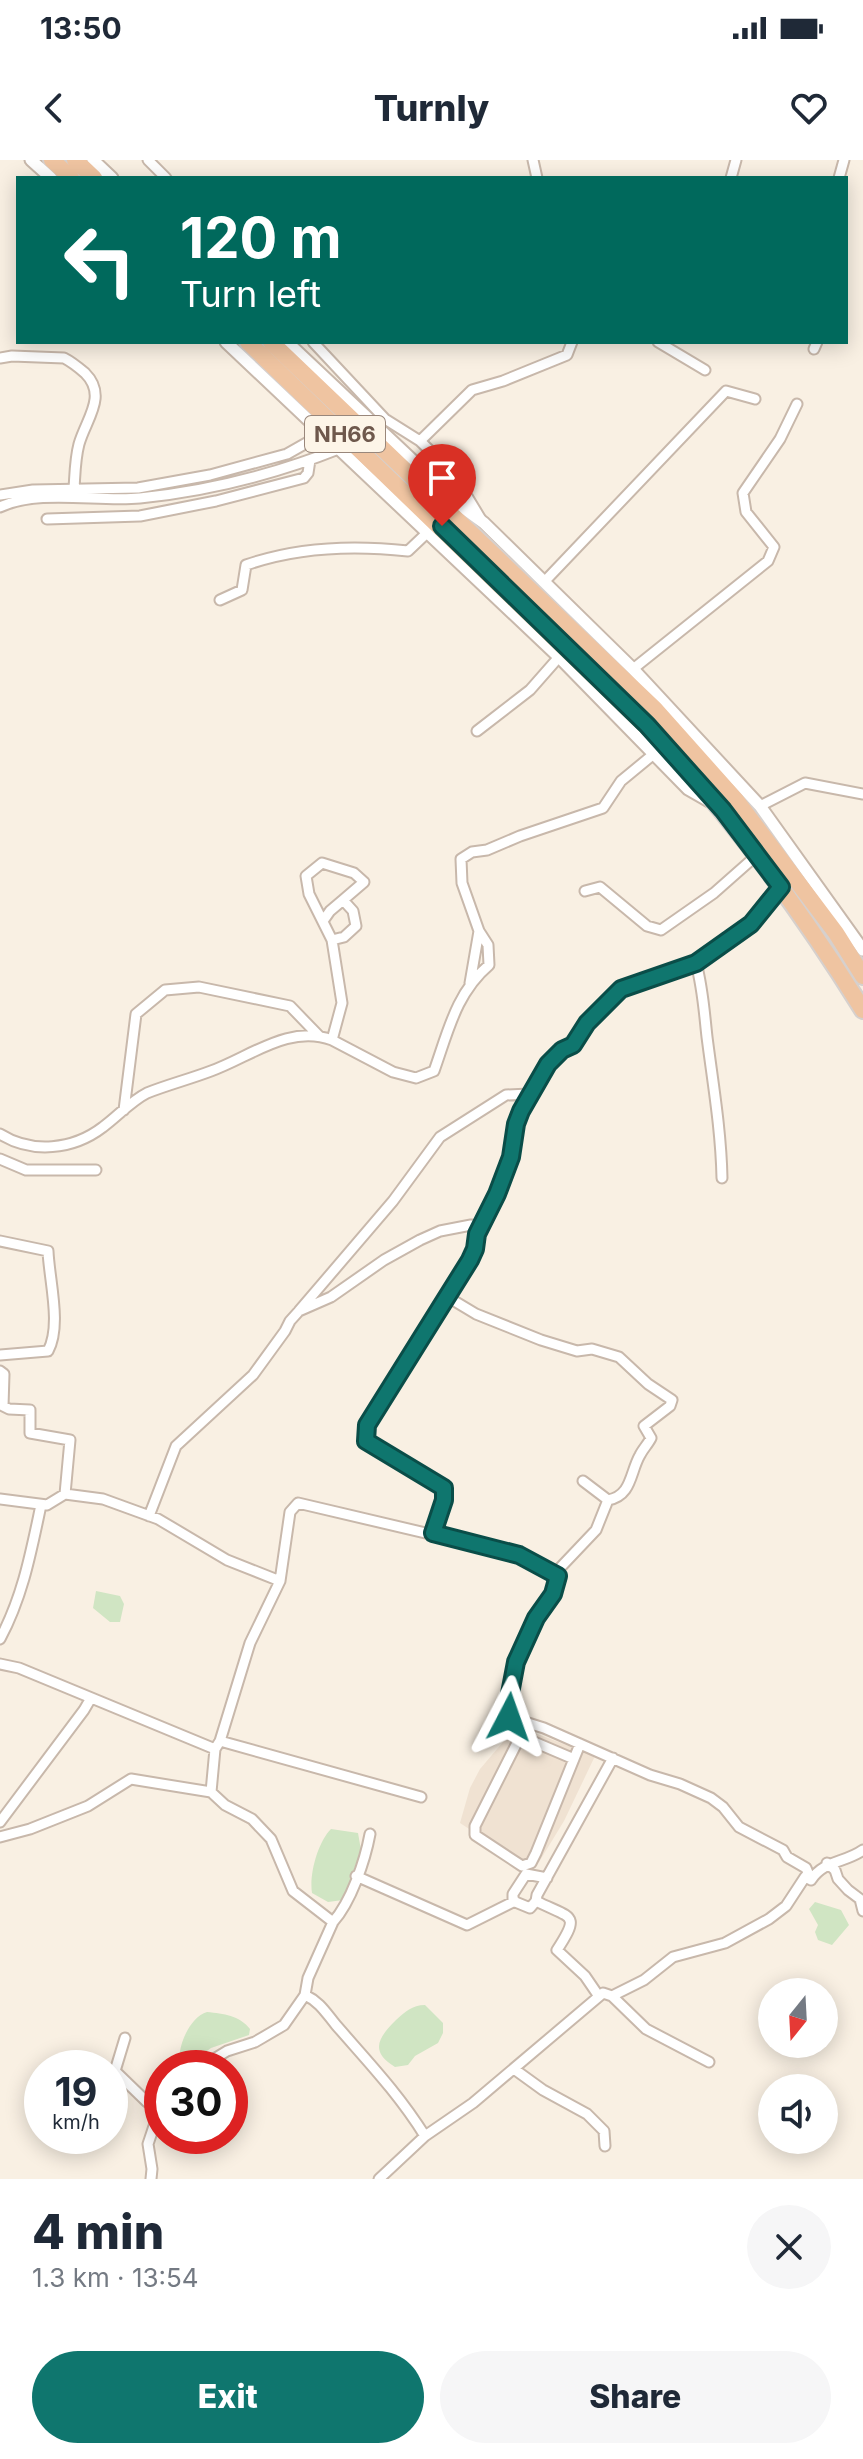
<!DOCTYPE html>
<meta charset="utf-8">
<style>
:root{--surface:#fff;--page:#f6f6f7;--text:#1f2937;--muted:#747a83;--accent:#0f766e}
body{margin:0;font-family:Inter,sans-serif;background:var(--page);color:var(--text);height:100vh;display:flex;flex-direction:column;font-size:30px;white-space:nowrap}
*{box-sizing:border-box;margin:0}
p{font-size:26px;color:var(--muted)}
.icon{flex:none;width:44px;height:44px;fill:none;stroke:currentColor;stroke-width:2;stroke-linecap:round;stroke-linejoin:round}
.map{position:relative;height:2019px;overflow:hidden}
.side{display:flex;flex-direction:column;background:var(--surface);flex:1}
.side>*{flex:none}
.guide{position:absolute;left:16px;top:16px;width:832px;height:168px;border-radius:0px;box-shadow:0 4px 20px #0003;background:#00695c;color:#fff;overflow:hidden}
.needle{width:52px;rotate:198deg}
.fabs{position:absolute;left:758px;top:1818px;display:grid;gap:16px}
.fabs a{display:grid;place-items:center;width:80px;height:80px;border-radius:50%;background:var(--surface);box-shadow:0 4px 20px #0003;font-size:40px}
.speed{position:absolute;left:24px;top:1890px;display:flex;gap:16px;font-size:40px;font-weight:700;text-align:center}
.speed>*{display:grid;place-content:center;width:104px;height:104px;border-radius:50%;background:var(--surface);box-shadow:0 4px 20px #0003;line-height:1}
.speed small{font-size:20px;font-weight:400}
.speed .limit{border:12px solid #d22;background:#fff;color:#111}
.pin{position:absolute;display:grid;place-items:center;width:68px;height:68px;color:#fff;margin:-82px -34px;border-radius:50% 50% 50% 0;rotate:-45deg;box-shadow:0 0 8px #0007}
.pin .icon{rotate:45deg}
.me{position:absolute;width:88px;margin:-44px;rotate:4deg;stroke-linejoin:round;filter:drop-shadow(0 0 6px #0008)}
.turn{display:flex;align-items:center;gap:28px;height:168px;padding:0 32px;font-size:36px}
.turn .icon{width:104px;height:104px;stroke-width:2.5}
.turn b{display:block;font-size:56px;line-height:68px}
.round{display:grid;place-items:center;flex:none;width:84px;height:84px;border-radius:42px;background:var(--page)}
.summary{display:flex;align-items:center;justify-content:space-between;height:136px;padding:0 32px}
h1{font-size:48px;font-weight:800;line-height:60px}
.button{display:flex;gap:16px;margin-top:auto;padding:16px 32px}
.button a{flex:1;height:92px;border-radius:48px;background:var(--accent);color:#fff;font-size:32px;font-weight:800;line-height:92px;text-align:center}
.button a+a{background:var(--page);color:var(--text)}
.status{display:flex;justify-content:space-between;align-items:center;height:56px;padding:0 40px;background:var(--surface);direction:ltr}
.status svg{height:22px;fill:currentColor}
header{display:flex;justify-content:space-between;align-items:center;height:104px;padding:0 32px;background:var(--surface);font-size:36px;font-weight:800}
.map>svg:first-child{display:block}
</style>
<div class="status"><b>13:50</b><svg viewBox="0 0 49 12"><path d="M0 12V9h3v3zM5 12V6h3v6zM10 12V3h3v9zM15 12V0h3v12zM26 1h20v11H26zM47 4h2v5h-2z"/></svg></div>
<header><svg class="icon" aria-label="back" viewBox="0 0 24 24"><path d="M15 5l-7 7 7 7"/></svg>Turnly<svg class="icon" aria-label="heart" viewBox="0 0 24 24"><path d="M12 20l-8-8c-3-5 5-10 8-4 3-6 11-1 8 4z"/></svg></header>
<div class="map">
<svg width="863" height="2019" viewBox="0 0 863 2019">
<rect width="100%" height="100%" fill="#f9f0e3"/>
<!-- residential -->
<path fill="#f0e2d2" d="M514,1565L595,1596L564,1661L539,1702L533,1705L518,1701L460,1663L470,1628L480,1609L503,1582Z"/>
<!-- green -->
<path fill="#d0e5c3" d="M96,1431L120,1436L124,1444L120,1462H110L93,1448Z
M331,1669L358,1673L361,1690L343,1740L328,1742L312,1733C309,1714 318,1682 331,1669Z
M815,1742L841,1750L849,1765L832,1785L818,1780L815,1772L818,1765L809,1749Z
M425,1845L443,1863V1873L438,1883L415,1896L408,1905L395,1907C368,1891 380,1876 396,1860C405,1852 412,1845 425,1845Z
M207,1852C224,1854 239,1855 250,1869L249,1875L211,1888L186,1906L180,1903C177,1886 190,1857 207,1852Z"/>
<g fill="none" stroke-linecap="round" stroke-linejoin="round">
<defs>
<path id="minor" d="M148,0L166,18
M533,0L537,18
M731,18L736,0
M839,18L844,0
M313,182L385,259L420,281L453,313L482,361
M658,182L705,210
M814,189L817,182
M0,198L12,196L64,198C72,202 78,207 85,213C108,236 86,259 79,284C75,299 75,314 74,329
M420,281L472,230L503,221L567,195L572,182
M0,335L33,330L138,328L210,315L287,294L324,273
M0,347C39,329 97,342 140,338C209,331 276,314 341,288
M47,359L140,356L216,341L304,318L308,313L310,300
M545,421L726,231L755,239
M220,440L242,430L246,405C297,387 354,385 408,391L428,372
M633,509L768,401L774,387L746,352L743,333L780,279L797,244
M477,571L530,530L559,497
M760,646L805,623L863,634
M781,727L751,764L696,803L621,829L587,863L573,885L562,890L548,904L529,934L521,951L507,1007L497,1034L477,1074L475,1089L453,1127L451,1139L476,1154L541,1180L577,1191L592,1189L619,1197L648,1224L672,1240L670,1246L644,1266L651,1278C648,1284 643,1289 640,1295C630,1312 632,1336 608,1340L596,1370L559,1409L553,1434L536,1458L527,1482L521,1491L511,1523L509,1557L544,1568L650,1615L680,1624L711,1638L723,1647L739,1667L783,1690L787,1697L806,1708L811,1720
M585,731L600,727L647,766L661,770L714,733L757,695
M343,740L364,722L354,713L322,703L306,716L309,734L332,780L342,843L332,880L393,912L416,918L434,911C448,872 456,833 489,805L488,785L479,771L462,723L461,699L472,692L487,690L520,676L603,648L621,621L655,593
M323,761L330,751L343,740L353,751L356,766L344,777L332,780
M696,803C703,829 704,850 707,877C713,924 721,970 722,1018
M470,823L479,771
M124,950L136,854L165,830L199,827L290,846L319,876
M0,974C32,994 73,990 103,967C117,957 131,941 147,933C167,925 190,919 211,911C250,897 289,864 332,880
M0,999L26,1010H96
M0,1081L48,1091C49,1119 62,1166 48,1191L0,1195
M299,1151L393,1041L440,977L506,935L529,934
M0,1211L4,1214L3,1246L9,1249L30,1250V1273L70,1280L65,1334
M583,1321L608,1340
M0,1339L47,1345L65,1334L103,1339L158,1359L227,1400L280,1421L250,1483L220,1581L215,1589L211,1632L225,1645L252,1659L271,1679L293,1731L333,1762L308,1818L305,1835L284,1865L255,1882L227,1891L199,1908
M149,1356L176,1286L253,1215L285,1171L290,1161L299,1151L331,1137L384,1100L420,1080L440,1071L471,1065L481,1066
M433,1373L444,1340V1328L366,1281L367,1265L451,1130
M280,1421L290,1352L298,1343L519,1395L558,1416
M0,1479C23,1436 31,1392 41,1345
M0,1504L19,1508L215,1589
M527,1563L475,1666V1675L522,1706L531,1703L536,1693L580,1584
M520,1576L574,1599
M220,1581L421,1637
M0,1662L84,1550L91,1538
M0,1677L30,1669L88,1646L131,1619L211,1632
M827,1703L835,1710L838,1719L848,1730L860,1739L863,1751
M356,1716L467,1765L515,1741
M811,1720C824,1700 845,1703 863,1690
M536,1741L530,1748L513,1741V1734L526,1714L547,1718
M333,1762C351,1742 365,1701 370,1674
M305,1835C320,1842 326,1853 336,1865C369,1903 398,1933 425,1976
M598,1835L585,1816L557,1790C581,1753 572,1759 536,1741L537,1735L613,1598
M612,1836L644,1820L673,1797L725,1783L769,1759L786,1746L805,1717L811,1720
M125,1878L115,1911L147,1942L160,1945
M514,1909L543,1930L587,1954L604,1971L605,1986
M151,2019L152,2009L148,1984L162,1942
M379,2019L425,1976L473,1943L603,1833L612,1836L646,1869L709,1902"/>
<path id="tertiary" d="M31,0L51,18
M93,0L112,18
M226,182L559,497L688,629L709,641
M287,182L461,346L484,363L633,509L760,646L863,790"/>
<path id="trunk" d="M52,0L71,18
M75,0L94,18
M248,182L671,591C743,672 806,758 863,850
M271,182L655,549L736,640L836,773L863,816"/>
</defs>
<!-- minor casing -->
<use href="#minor" stroke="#c8b8ab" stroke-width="13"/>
<!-- tertiary casing -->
<use href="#tertiary" stroke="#c8b8ab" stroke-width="15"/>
<!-- trunk casing -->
<use href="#trunk" stroke="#d6d0cd" stroke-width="20"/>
<!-- minor -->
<use href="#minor" stroke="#fff" stroke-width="9"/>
<!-- tertiary -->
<use href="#tertiary" stroke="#fff" stroke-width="11"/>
<!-- trunk -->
<use href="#trunk" stroke="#efc4a1" stroke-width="16"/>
</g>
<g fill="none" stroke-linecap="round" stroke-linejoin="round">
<defs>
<path id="route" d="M442,366L647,565L723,650L781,727L751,764L696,803L621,829L587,863L573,885L562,890L548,904L521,951L516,964L511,997L497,1034L477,1074L475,1089L470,1100L367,1265L366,1281L444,1328V1340L433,1373L519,1395L558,1416L553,1434L536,1458L516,1502L508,1544L509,1557"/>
</defs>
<!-- route casing -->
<use href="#route" stroke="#0a4d48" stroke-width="20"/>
<!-- route -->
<use href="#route" stroke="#0f766e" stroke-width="14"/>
</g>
<g text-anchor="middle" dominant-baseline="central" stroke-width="7" stroke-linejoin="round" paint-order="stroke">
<!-- shield labels -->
<rect fill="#fdf5e8" stroke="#99877b" stroke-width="2" x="305" y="256" width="80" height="36" rx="6"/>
<g font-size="22" font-weight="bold" fill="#6e584c">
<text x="345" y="274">NH66</text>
</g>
</g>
</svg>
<div class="fabs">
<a><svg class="needle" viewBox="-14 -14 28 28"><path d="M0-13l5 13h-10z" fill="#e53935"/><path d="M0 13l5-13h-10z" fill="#747a83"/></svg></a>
<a><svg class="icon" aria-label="sound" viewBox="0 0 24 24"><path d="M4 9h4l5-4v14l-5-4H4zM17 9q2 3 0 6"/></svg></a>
</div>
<div class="speed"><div>19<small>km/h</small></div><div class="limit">30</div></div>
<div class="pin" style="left:442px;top:366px;background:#d93025"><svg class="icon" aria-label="arrive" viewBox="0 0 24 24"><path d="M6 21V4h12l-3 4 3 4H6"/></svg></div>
<svg class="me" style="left:509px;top:1557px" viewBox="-20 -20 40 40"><path d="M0-17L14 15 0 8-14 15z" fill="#0f766e" stroke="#fff" stroke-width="4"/></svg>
<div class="guide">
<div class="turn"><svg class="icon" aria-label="left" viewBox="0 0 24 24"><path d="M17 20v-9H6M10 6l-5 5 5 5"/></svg><div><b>120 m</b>Turn left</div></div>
</div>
</div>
<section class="side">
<div class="summary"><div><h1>4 min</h1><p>1.3 km · 13:54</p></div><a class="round"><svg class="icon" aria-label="close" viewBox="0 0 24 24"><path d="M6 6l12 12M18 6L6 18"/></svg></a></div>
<div class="button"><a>Exit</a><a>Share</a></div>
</section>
